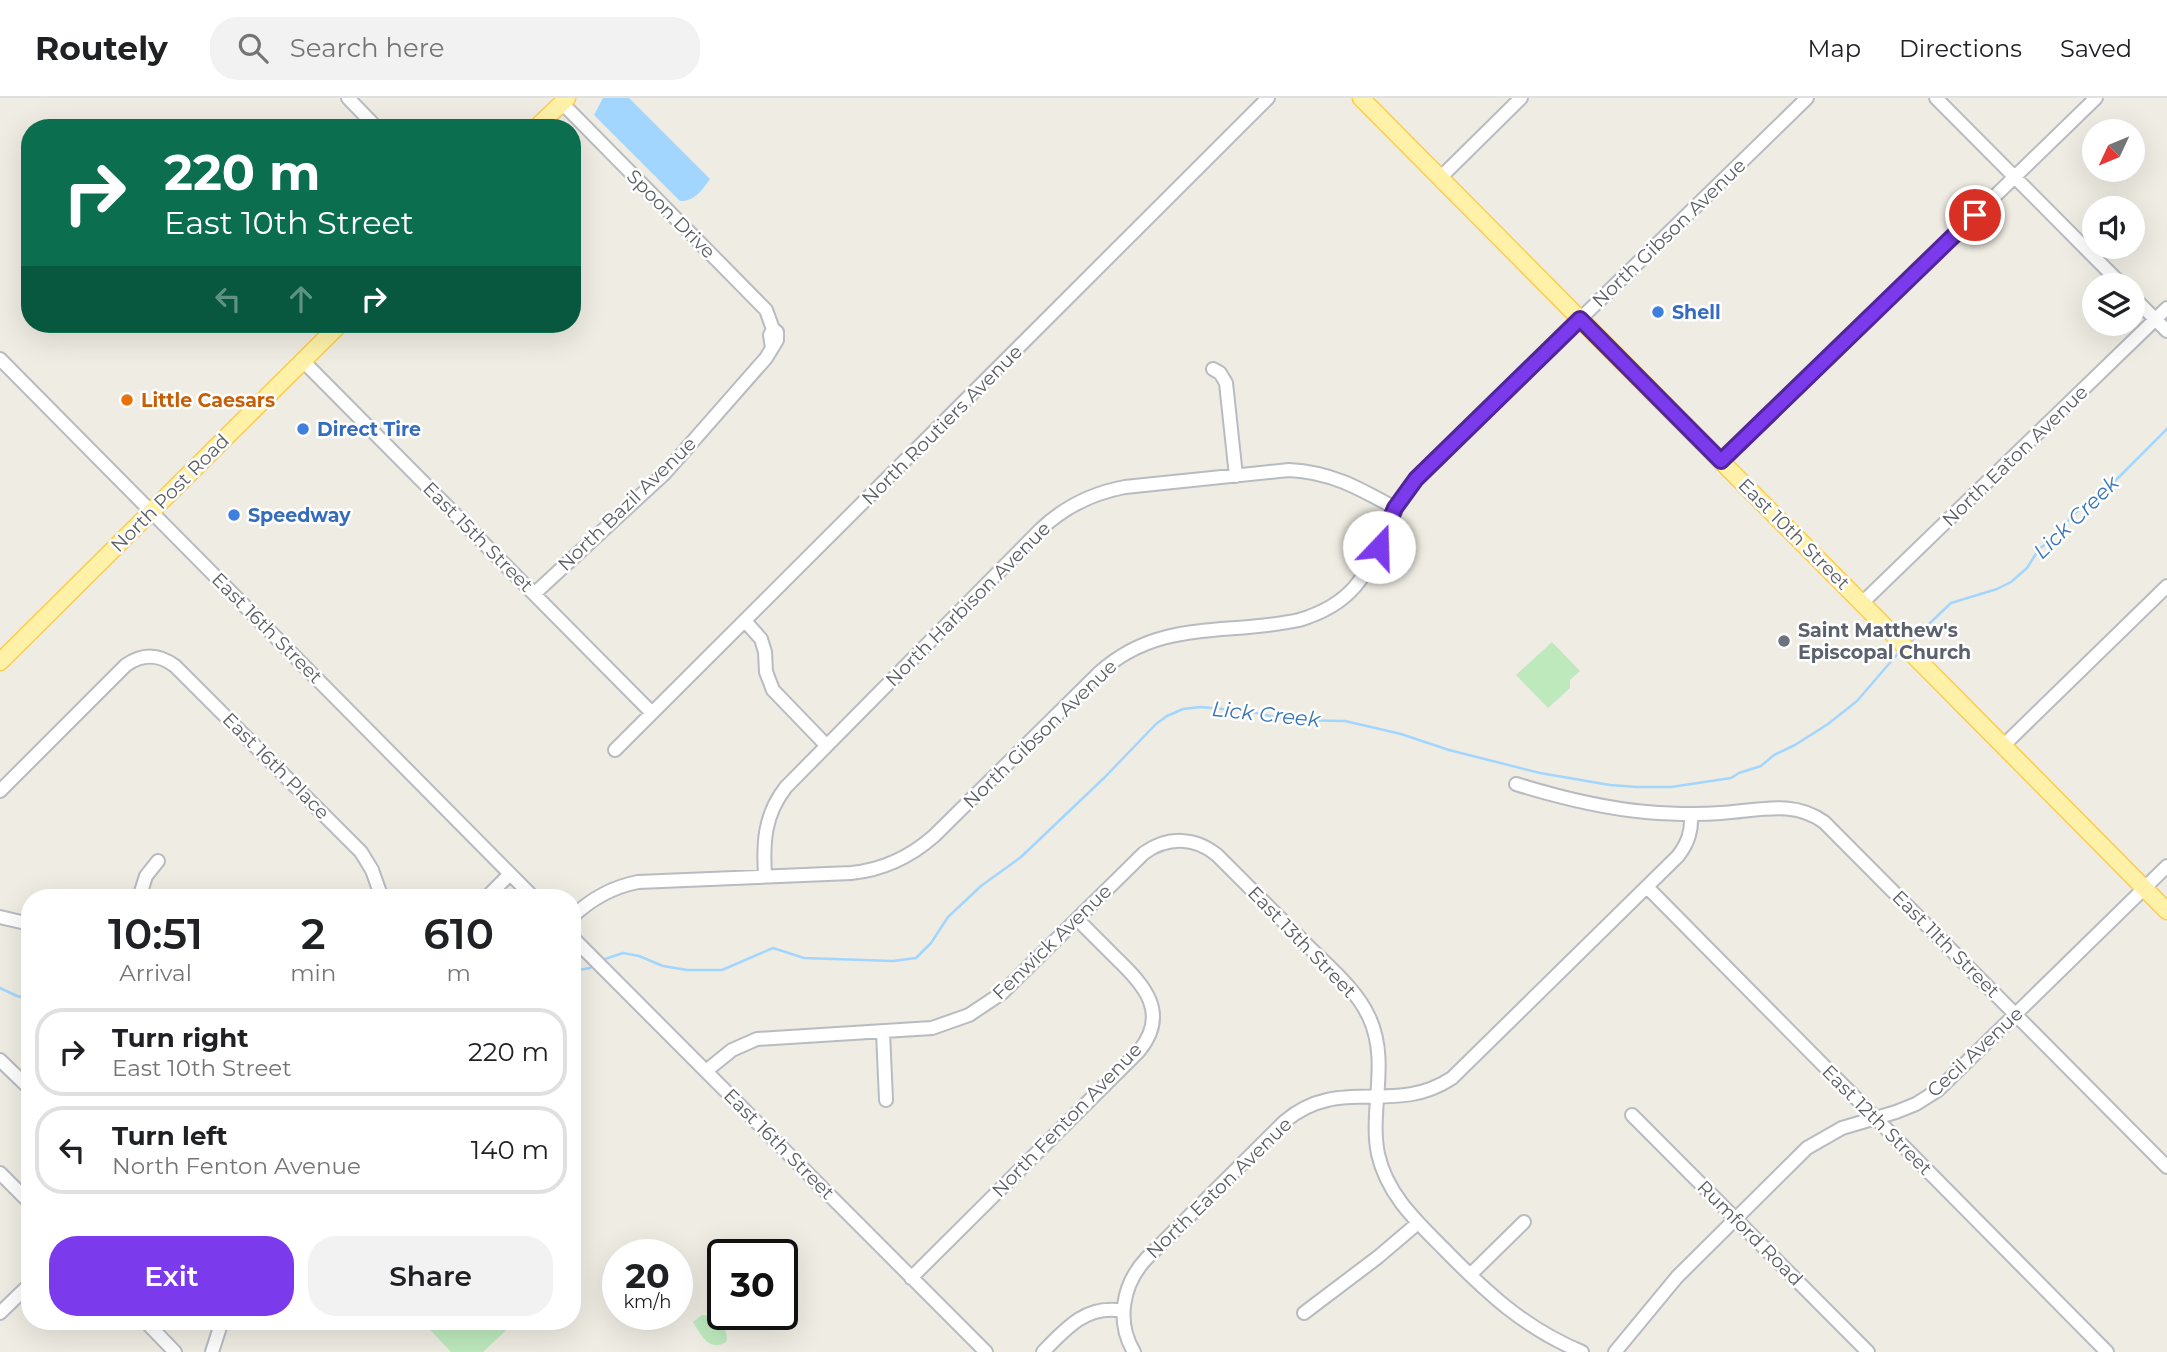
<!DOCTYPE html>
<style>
:root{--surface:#fff;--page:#f2f2f2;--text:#202124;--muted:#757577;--line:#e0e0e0;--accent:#7c3aed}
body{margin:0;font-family:Montserrat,sans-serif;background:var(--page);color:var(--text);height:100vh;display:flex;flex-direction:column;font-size:26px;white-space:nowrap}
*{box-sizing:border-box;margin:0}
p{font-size:23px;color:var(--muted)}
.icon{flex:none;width:38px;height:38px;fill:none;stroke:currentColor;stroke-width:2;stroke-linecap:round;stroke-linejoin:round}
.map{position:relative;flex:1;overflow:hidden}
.side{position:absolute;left:21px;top:791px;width:560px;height:441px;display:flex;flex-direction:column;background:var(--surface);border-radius:28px;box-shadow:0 7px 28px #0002}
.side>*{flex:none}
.guide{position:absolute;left:21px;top:21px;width:560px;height:214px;border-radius:28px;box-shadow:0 7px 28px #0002;background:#0b6e4f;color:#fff;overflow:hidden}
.needle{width:46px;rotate:226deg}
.fabs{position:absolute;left:2082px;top:21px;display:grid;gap:14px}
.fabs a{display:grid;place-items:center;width:63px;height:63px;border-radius:50%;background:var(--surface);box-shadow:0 7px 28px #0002;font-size:35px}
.speed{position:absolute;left:602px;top:1141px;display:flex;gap:14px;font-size:35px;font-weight:700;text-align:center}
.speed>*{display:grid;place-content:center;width:91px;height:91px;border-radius:50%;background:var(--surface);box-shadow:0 7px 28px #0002;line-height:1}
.speed small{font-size:18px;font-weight:400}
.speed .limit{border:4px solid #111;border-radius:10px;background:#fff;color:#111}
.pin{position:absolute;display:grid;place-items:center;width:60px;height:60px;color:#fff;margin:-30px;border:4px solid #fff;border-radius:50%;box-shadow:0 2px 7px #0007}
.me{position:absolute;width:77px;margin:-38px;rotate:21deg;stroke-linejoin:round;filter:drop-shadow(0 0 5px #0008)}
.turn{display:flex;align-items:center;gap:24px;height:147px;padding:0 28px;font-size:32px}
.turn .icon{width:91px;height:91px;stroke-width:2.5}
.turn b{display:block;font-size:49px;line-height:60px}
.lanes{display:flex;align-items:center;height:66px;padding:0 28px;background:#0003;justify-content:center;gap:35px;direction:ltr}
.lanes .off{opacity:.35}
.eta{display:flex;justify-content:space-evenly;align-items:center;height:119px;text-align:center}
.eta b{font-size:42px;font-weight:600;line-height:49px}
.action{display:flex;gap:14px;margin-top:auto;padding:14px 28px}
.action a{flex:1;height:80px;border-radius:28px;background:var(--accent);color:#fff;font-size:28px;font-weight:600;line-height:80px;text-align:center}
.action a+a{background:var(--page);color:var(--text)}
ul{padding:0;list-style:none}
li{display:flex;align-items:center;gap:21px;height:88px;margin:0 14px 10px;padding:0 14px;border:4px solid var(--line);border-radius:28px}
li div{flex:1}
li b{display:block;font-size:26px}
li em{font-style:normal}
header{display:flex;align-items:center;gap:42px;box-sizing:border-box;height:98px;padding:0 35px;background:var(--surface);border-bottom:2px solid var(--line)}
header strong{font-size:33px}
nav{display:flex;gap:38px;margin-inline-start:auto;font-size:24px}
.search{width:490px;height:63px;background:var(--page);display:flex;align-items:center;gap:18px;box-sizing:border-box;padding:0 24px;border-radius:28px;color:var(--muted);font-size:26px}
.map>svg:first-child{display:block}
</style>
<header>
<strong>Routely</strong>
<div class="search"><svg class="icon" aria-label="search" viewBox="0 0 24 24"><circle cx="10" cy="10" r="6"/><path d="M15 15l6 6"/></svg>Search here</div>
<nav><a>Map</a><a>Directions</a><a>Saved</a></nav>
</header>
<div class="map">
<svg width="2167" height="1254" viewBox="0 0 2167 1254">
<rect width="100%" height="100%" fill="#efece3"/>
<!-- green -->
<path fill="#bde9bd" d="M1552,544L1580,573L1570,582V590L1548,610L1516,577Z
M702,1217C716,1218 730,1230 726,1244C709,1254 702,1238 693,1224Z
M422,1223H516L483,1254H451Z"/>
<!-- water -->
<path fill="#a3d6ff" d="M603,0H629L710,81C703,91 694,104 680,103L594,17Z"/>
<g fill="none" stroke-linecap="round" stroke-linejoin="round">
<!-- stream -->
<path stroke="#a3d6ff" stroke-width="2.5" d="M1911,543L1951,505L1997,491L2011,484L2027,470L2039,451L2050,443L2075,415L2110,388L2167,331
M605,861L623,855L639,858L663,868L687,872H722L773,850L804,860L893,863L916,860L931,845L948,819L981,788L1021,759L1105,679L1156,626L1167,618L1183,611L1200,609L1248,613L1287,622L1345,623L1401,636L1449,652L1540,675L1610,687L1637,689H1671L1731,680L1739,675L1761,668L1774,657L1795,647L1828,626L1857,603L1900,553
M572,873L590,870L594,866
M0,890L17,898L30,901"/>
<defs>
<path id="minor" d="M348,0L377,30
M1936,0L2122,187
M562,5L766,212L773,231
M1440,80L1521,0
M2133,199L2167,233
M0,261L534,800
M303,263L652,615
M1213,271L1220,275L1226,285L1236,378
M1722,363L2096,0
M534,496L665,375L766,260L777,242V234L773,231L770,237L772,250
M1862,505L2167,210
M745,523L761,541L765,554L766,574L773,592L826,647
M2004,647L2167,488
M615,652L1268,0
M1516,686C1558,699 1602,710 1646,714C1671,716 1696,717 1721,715C1757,713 1793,701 1824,724L2167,1069
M0,693L126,567C143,555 159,556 175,568L361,754L372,772L382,800
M765,778C763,745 764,717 786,689L1040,432C1064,409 1093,395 1125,389L1289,372C1331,374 1359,390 1395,410
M1647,789L2107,1254
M139,800L146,778L158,763
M486,800L510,776
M0,819L30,826
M572,819C591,801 612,789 638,784L851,775C883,772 910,759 934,738L1099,575C1160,520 1226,538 1299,522C1384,497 1368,437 1416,381L1807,0
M572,839L986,1254
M883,934L886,1002
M0,962L30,991
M706,973L732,952L757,941L932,930L969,917L1002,895L1144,755C1168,738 1195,739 1217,757C1247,787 1277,817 1307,847C1329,869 1356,891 1369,919C1390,964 1369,1011 1378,1056C1387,1096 1415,1122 1443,1150C1486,1194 1524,1230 1582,1254
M1632,1017L1868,1254
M0,1075L30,1105
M1470,1177L1524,1124
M911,1180L1139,953C1170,915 1144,887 1116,860C1103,847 1090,834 1077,821
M0,1215L30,1186
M1304,1215L1378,1159L1418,1125
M145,1223L175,1254
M212,1254L222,1223
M1043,1254C1066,1230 1087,1206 1123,1213
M1134,1254C1116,1224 1122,1187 1146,1161L1284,1024C1340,976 1393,1019 1452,980L1678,758C1688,745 1692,733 1691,716
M1615,1254L1677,1179L1807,1050L1842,1030L1896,1014L1916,1006L1938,992L2167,768"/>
<path id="major" d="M1361,0L2167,813
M536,30L567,0
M0,564L340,226"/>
</defs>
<!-- minor casing -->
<use href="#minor" stroke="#b8bbc0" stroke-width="16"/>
<!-- major casing -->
<use href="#major" stroke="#fdcd4e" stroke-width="19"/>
<!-- minor -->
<use href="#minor" stroke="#fff" stroke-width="12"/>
<!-- major -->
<use href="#major" stroke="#fff2a8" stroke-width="16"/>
</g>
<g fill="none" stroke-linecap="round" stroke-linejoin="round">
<defs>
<path id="route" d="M1379,449L1395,410L1416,381L1580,221L1721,363L1975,117"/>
</defs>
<!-- route casing -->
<use href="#route" stroke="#51269a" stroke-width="18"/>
<!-- route -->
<use href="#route" stroke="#7c3aed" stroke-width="12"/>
</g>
<!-- markers -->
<g fill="#3f7fe0" stroke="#fff" stroke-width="2.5">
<circle cx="1658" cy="214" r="7"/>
<circle cx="303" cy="331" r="7"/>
<circle cx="234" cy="417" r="7"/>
</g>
<circle fill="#e8710a" stroke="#fff" stroke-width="2.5" cx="127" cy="302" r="7"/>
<circle fill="#6b7280" stroke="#fff" stroke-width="2.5" cx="1784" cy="543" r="7"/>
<g text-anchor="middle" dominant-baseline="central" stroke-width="5" stroke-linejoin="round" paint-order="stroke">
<!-- street labels -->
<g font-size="19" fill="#5b5f65" stroke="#fff">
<text transform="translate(671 116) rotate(45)">Spoon Drive</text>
<text transform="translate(1669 135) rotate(-44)">North Gibson Avenue</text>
<text transform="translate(942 327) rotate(-45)">North Routiers Avenue</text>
<text transform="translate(2015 358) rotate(-44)">North Eaton Avenue</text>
<text transform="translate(170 395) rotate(-45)">North Post Road</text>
<text transform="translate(627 406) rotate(-44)">North Bazil Avenue</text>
<text transform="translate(1794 436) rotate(45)">East 10th Street</text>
<text transform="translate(478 439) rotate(45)">East 15th Street</text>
<text transform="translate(968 506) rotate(-45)">North Harbison Avenue</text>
<text transform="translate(267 530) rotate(45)">East 16th Street</text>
<text transform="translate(1040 636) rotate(-44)">North Gibson Avenue</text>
<text transform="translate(276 668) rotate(45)">East 16th Place</text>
<text transform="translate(1052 844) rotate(-44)">Fenwick Avenue</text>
<text transform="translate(1302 844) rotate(46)">East 13th Street</text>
<text transform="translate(1946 846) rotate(45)">East 11th Street</text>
<text transform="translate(1975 954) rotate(-43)">Cecil Avenue</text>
<text transform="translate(1067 1022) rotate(-46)">North Fenton Avenue</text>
<text transform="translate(1877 1022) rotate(45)">East 12th Street</text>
<text transform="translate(779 1046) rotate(45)">East 16th Street</text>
<text transform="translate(1219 1090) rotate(-44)">North Eaton Avenue</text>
<text transform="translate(1750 1135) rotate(45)">Rumford Road</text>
</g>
<!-- shop labels -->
<g font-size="19" font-weight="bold" fill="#366cbe" stroke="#fff" text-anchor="start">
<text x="1672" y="214">Shell</text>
<text x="317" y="331">Direct Tire</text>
<text x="248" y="417">Speedway</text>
</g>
<!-- food labels -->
<g font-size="19" font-weight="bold" fill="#c56008" stroke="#fff" text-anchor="start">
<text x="141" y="302">Little Caesars</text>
</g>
<!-- worship labels -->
<g font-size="19" font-weight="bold" fill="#5b616d" stroke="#fff" text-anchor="start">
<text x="1798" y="532">Saint Matthew's<tspan x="1798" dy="22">Episcopal Church</tspan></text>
</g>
<!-- water labels -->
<g font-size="21" font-style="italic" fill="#3776ba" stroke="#fff">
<text transform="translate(2076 419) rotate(-44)">Lick Creek</text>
<text transform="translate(1266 616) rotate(6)">Lick Creek</text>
</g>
</g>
</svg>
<div class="fabs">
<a><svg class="needle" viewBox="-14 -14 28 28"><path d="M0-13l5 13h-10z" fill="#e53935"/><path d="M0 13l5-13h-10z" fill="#757577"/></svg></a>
<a><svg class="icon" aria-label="sound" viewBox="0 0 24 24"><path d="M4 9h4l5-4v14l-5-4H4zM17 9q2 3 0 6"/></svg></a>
<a><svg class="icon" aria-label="layers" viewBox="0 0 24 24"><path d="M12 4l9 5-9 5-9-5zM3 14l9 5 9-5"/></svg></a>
</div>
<div class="speed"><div>20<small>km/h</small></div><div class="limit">30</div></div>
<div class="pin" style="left:1975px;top:117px;background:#d93025"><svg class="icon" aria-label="arrive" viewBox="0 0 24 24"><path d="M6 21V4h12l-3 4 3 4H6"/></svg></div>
<svg class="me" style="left:1379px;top:449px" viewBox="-20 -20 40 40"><circle r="19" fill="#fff"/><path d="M0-13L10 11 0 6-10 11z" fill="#7c3aed"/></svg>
<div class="guide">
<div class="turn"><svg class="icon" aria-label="right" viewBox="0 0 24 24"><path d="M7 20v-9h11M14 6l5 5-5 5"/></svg><div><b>220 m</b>East 10th Street</div></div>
<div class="lanes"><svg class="icon off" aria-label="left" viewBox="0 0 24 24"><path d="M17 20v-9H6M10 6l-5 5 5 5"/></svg><svg class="icon off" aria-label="ahead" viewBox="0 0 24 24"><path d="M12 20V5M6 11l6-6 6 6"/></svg><svg class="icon" aria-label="right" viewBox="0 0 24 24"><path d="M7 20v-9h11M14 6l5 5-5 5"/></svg></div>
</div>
<section class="side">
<div class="eta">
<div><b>10:51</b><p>Arrival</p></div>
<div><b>2</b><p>min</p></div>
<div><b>610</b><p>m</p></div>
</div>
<ul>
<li><svg class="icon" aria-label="right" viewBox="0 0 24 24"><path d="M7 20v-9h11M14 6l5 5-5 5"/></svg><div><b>Turn right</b><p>East 10th Street</p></div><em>220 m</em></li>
<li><svg class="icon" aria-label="left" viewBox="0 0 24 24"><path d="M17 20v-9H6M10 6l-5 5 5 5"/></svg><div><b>Turn left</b><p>North Fenton Avenue</p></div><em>140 m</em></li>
</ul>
<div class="action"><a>Exit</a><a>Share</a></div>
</section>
</div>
